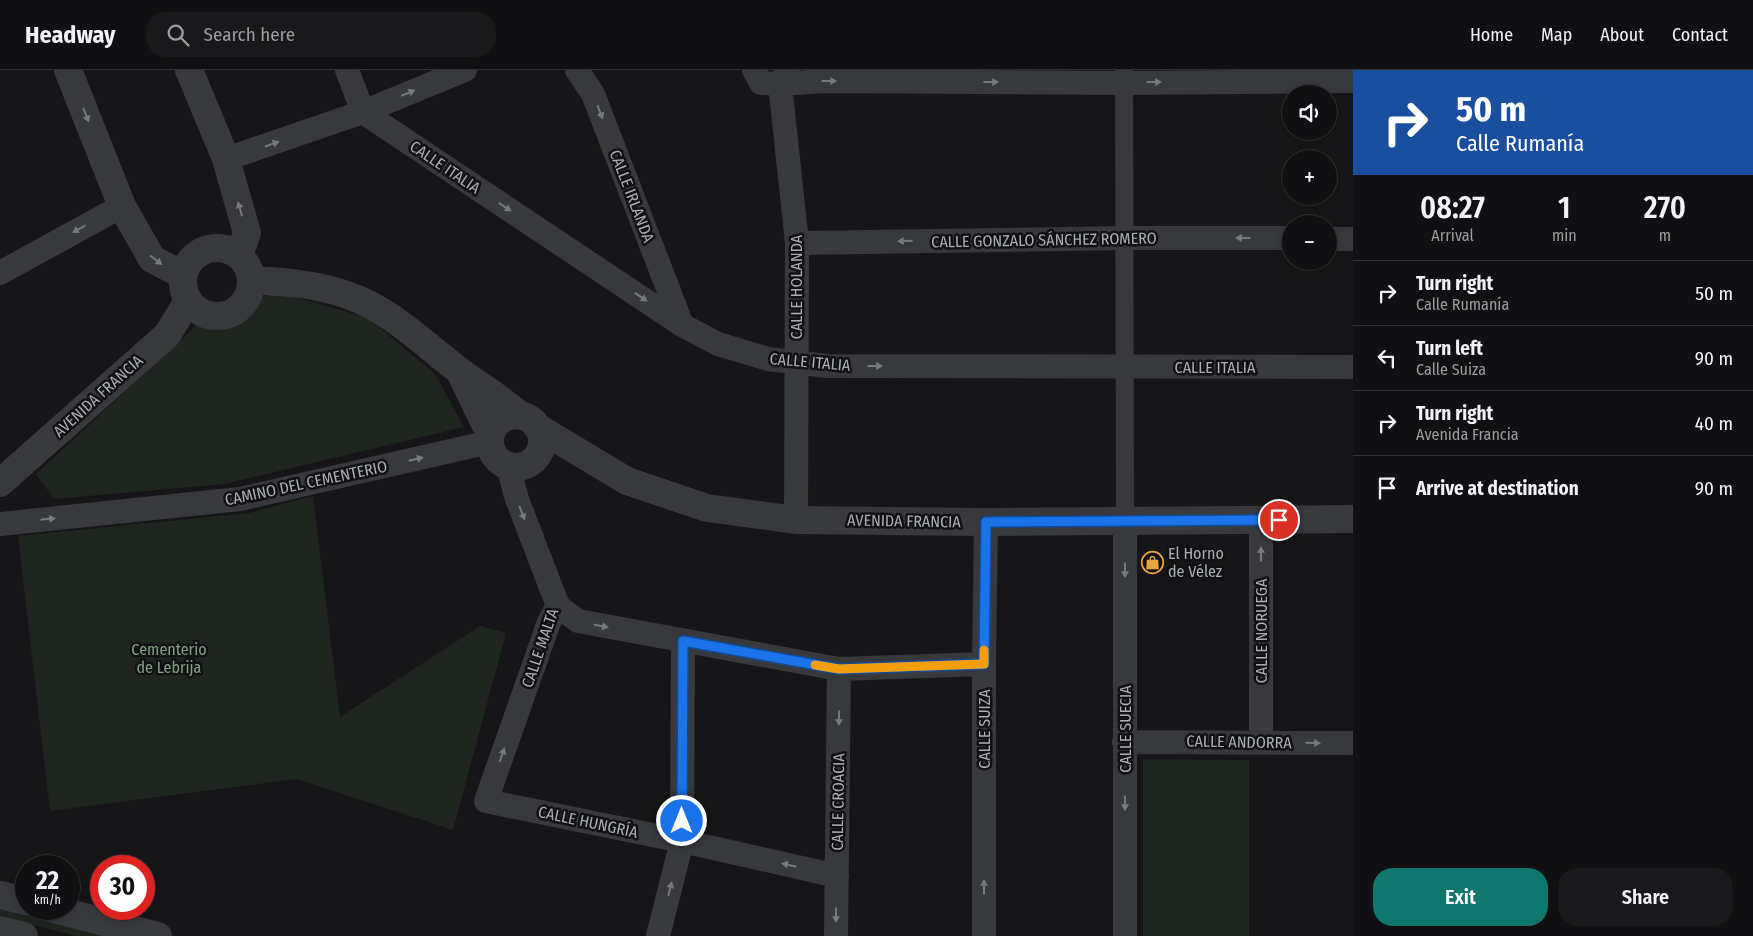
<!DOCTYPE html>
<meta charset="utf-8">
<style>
:root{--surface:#101012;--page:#19191b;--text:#f1f3f6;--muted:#9c9d9f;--line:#303032;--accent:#0f766e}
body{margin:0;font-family:"Fira Sans Condensed",sans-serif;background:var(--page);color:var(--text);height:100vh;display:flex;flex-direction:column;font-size:19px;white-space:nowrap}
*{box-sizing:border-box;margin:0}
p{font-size:16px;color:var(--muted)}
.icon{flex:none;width:28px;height:28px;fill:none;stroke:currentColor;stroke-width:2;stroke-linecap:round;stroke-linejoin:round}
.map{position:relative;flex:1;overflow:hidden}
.side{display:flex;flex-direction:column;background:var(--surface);width:400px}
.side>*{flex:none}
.hud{background:#1a4fa0;color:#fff;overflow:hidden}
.fabs{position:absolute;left:1282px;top:15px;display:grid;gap:10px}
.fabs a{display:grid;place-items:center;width:55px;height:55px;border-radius:50%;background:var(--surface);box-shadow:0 2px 12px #0003,0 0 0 1px var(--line);font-size:25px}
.speed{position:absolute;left:15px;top:785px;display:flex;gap:10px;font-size:25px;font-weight:700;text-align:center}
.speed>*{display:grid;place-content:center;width:65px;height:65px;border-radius:50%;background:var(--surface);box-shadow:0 2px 12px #0003,0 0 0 1px var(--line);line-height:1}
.speed small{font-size:12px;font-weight:400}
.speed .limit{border:8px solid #d22;background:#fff;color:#111}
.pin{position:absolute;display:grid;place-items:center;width:42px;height:42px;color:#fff;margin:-21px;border:2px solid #fff;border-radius:50%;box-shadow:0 1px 5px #0007}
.me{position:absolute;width:55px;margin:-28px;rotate:0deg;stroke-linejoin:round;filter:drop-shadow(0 0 4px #0008)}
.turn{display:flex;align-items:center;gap:18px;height:105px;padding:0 20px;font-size:22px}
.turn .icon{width:65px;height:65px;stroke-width:2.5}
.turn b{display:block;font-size:35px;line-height:42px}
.eta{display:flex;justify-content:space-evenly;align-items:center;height:85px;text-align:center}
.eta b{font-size:30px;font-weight:600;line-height:35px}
.primary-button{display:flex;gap:10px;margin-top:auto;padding:10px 20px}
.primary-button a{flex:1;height:58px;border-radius:20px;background:var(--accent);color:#fff;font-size:20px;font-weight:600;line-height:58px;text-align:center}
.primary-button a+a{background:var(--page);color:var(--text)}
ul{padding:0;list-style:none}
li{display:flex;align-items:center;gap:15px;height:65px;padding:0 20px;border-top:1px solid var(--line)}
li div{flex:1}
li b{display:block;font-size:19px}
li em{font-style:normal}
header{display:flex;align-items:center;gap:30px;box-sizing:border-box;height:70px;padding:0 25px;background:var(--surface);border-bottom:1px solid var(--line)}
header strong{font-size:24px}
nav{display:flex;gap:28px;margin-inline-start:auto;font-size:18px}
.search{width:350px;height:45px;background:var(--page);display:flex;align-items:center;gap:12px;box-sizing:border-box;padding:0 18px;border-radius:20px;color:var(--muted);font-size:19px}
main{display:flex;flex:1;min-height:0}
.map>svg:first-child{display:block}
</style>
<header>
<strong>Headway</strong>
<div class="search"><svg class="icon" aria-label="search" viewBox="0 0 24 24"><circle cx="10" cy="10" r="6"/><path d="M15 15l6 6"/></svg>Search here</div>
<nav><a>Home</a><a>Map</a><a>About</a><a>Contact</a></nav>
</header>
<main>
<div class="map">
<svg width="1353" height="866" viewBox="0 0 1353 866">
<rect width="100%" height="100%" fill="#161618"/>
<!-- green -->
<path fill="#1e261f" d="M271,220L368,248L435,304L464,357L225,414L54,429L36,404L196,256L240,252Z
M313,426L340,647L480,556L506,563L453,760L297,709L50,741L18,466L249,443Z
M1143,689L1249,690V866H1143Z
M0,834L122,866H76L0,846Z"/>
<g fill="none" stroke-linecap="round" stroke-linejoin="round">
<!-- pedestrian -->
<path stroke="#37393d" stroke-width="18" d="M1124,0L1125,452"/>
<!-- minor -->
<path stroke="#37393d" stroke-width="24" d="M347,0L363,42L465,0
M577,0L593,24L682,255
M754,0L761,13L780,14L787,2
M226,89L363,42L682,255L718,274L768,289L827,296L1353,297
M1329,169H1353
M797,173L1125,168H1291
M0,203L122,136
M508,396L517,429L558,536L549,552L486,731L682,771L837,806
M796,450L797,173L780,14L823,11L1124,13L1353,11
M0,454L240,429L490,372
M558,536L578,551L839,599L984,594
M1124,672L1353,673
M1261,672V450
M658,866L682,771L683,571
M836,866L839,599
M984,866V594L986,452
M1125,866V452"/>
<!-- tertiary -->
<path stroke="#37393d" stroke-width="28" d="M68,0L122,136L152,189L183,205
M189,0L226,89L247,163L239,185
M183 212a34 34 0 1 1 68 0a34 34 0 1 1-68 0Z
M252,210C285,212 318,214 350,226C390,240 423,273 457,299C478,315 501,328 521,346
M460,302L484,352L491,363
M490 371a26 26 0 1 1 52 0a26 26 0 1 1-52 0Z
M537,357L627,411L707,438L796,450L986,452L1353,449
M0,413L167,265L188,231
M0,825L26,831
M54,839L158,866
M0,860L24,866"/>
</g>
<!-- one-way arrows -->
<defs><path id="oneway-solid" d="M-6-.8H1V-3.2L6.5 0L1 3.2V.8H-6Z" transform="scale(1.25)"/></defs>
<g fill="#767980">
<use href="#oneway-solid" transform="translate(829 11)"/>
<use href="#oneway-solid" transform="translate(991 12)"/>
<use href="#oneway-solid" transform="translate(1154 12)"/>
<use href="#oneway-solid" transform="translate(408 23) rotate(-23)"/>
<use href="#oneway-solid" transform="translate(600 42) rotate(69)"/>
<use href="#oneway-solid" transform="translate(86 45) rotate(68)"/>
<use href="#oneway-solid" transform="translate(272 74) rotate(-19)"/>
<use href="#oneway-solid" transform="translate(505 137) rotate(34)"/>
<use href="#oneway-solid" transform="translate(240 139) rotate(-106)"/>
<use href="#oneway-solid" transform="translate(79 159) rotate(151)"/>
<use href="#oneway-solid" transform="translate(1243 168) rotate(-180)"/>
<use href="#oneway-solid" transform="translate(905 171) rotate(179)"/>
<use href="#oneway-solid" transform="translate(156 190) rotate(37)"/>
<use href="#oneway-solid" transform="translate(641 227) rotate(34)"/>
<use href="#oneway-solid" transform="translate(875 296)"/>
<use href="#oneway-solid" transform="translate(416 389) rotate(-13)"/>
<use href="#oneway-solid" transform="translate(522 443) rotate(69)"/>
<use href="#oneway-solid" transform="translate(48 449) rotate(-6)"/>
<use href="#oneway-solid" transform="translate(1261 484) rotate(-90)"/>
<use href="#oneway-solid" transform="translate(1125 500) rotate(90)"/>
<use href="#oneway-solid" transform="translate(601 556) rotate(11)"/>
<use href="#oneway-solid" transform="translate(839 648) rotate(91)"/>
<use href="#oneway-solid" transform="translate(1313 673) rotate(1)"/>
<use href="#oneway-solid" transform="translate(502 685) rotate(-71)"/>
<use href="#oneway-solid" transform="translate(1125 733) rotate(90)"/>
<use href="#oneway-solid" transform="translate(789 795) rotate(-167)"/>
<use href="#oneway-solid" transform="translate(984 817) rotate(-90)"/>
<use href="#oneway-solid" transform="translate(670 819) rotate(-76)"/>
<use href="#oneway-solid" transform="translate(836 845) rotate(91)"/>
</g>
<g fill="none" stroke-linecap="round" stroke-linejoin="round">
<defs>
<path id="route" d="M682,751L683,571L839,599L984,594L986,452L1279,450"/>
</defs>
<!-- route casing -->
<use href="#route" stroke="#114b97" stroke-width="12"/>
<!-- route -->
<use href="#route" stroke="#1a73e8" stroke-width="9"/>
<!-- slow -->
<path stroke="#f59e0b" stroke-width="9" d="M815,595L839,599L984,594V580"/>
</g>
<!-- icons -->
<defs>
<symbol id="shop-ring" viewBox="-11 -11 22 22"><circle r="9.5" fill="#111113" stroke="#e6a640" stroke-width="1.5"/><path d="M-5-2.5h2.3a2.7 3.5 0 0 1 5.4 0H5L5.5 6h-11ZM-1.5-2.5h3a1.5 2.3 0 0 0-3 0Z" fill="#e6a640"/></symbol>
</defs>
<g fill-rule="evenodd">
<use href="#shop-ring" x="1140" y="480" width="25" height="25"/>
</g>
<g text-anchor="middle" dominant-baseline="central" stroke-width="5" stroke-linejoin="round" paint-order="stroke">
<!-- street labels -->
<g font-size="16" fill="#a9aeb7" stroke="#111113">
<text transform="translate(445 97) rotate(34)">CALLE ITALIA</text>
<text transform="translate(632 126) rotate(69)">CALLE IRLANDA</text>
<text transform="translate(1044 170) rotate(-1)">CALLE GONZALO SÁNCHEZ ROMERO</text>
<text transform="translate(796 217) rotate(-90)">CALLE HOLANDA</text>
<text transform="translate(810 292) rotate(5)">CALLE ITALIA</text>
<text x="1215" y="297">CALLE ITALIA</text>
<text transform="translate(98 326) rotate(-42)">AVENIDA FRANCIA</text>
<text transform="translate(306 413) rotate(-12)">CAMINO DEL CEMENTERIO</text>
<text transform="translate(904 451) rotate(1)">AVENIDA FRANCIA</text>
<text transform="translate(1261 561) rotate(-90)">CALLE NORUEGA</text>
<text transform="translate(540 578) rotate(-71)">CALLE MALTA</text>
<text transform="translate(984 659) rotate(-90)">CALLE SUIZA</text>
<text transform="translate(1125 659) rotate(-90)">CALLE SUECIA</text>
<text transform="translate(1239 672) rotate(1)">CALLE ANDORRA</text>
<text transform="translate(838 732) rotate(-89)">CALLE CROACIA</text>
<text transform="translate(588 752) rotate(12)">CALLE HUNGRÍA</text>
</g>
<!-- poi labels -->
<g font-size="16" fill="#a9aeb7" stroke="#111113" text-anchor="start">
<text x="1168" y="483">El Horno<tspan x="1168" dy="18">de Vélez</tspan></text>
</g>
<!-- park labels -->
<g font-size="16" fill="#81a182" stroke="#111113">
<text x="169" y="579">Cementerio<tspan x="169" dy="18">de Lebrija</tspan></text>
</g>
</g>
</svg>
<div class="fabs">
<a><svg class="icon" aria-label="sound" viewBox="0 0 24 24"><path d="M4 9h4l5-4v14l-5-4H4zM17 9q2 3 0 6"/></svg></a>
<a>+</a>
<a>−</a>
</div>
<div class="speed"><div>22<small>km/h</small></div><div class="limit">30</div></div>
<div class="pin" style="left:1279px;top:450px;background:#d93025"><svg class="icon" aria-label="arrive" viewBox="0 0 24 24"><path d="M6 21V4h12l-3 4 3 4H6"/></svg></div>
<svg class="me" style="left:682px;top:751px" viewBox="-20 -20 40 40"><circle r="17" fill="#1a73e8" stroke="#fff" stroke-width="3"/><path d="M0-11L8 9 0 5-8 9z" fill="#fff"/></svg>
</div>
<section class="side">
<div class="hud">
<div class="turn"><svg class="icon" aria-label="right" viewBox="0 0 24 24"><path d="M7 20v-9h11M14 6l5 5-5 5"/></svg><div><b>50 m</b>Calle Rumanía</div></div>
</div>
<div class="eta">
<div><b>08:27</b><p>Arrival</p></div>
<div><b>1</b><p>min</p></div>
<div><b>270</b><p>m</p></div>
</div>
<ul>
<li><svg class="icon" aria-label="right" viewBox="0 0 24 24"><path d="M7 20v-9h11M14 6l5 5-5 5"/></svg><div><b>Turn right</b><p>Calle Rumanía</p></div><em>50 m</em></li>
<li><svg class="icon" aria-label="left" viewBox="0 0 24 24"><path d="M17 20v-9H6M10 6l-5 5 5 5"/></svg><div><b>Turn left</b><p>Calle Suiza</p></div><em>90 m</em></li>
<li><svg class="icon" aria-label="right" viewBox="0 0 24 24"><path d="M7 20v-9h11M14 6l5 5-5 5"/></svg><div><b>Turn right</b><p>Avenida Francia</p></div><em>40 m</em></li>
<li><svg class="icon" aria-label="arrive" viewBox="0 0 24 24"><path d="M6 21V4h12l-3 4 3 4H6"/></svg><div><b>Arrive at destination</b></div><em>90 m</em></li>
</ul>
<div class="primary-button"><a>Exit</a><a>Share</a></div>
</section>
</main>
